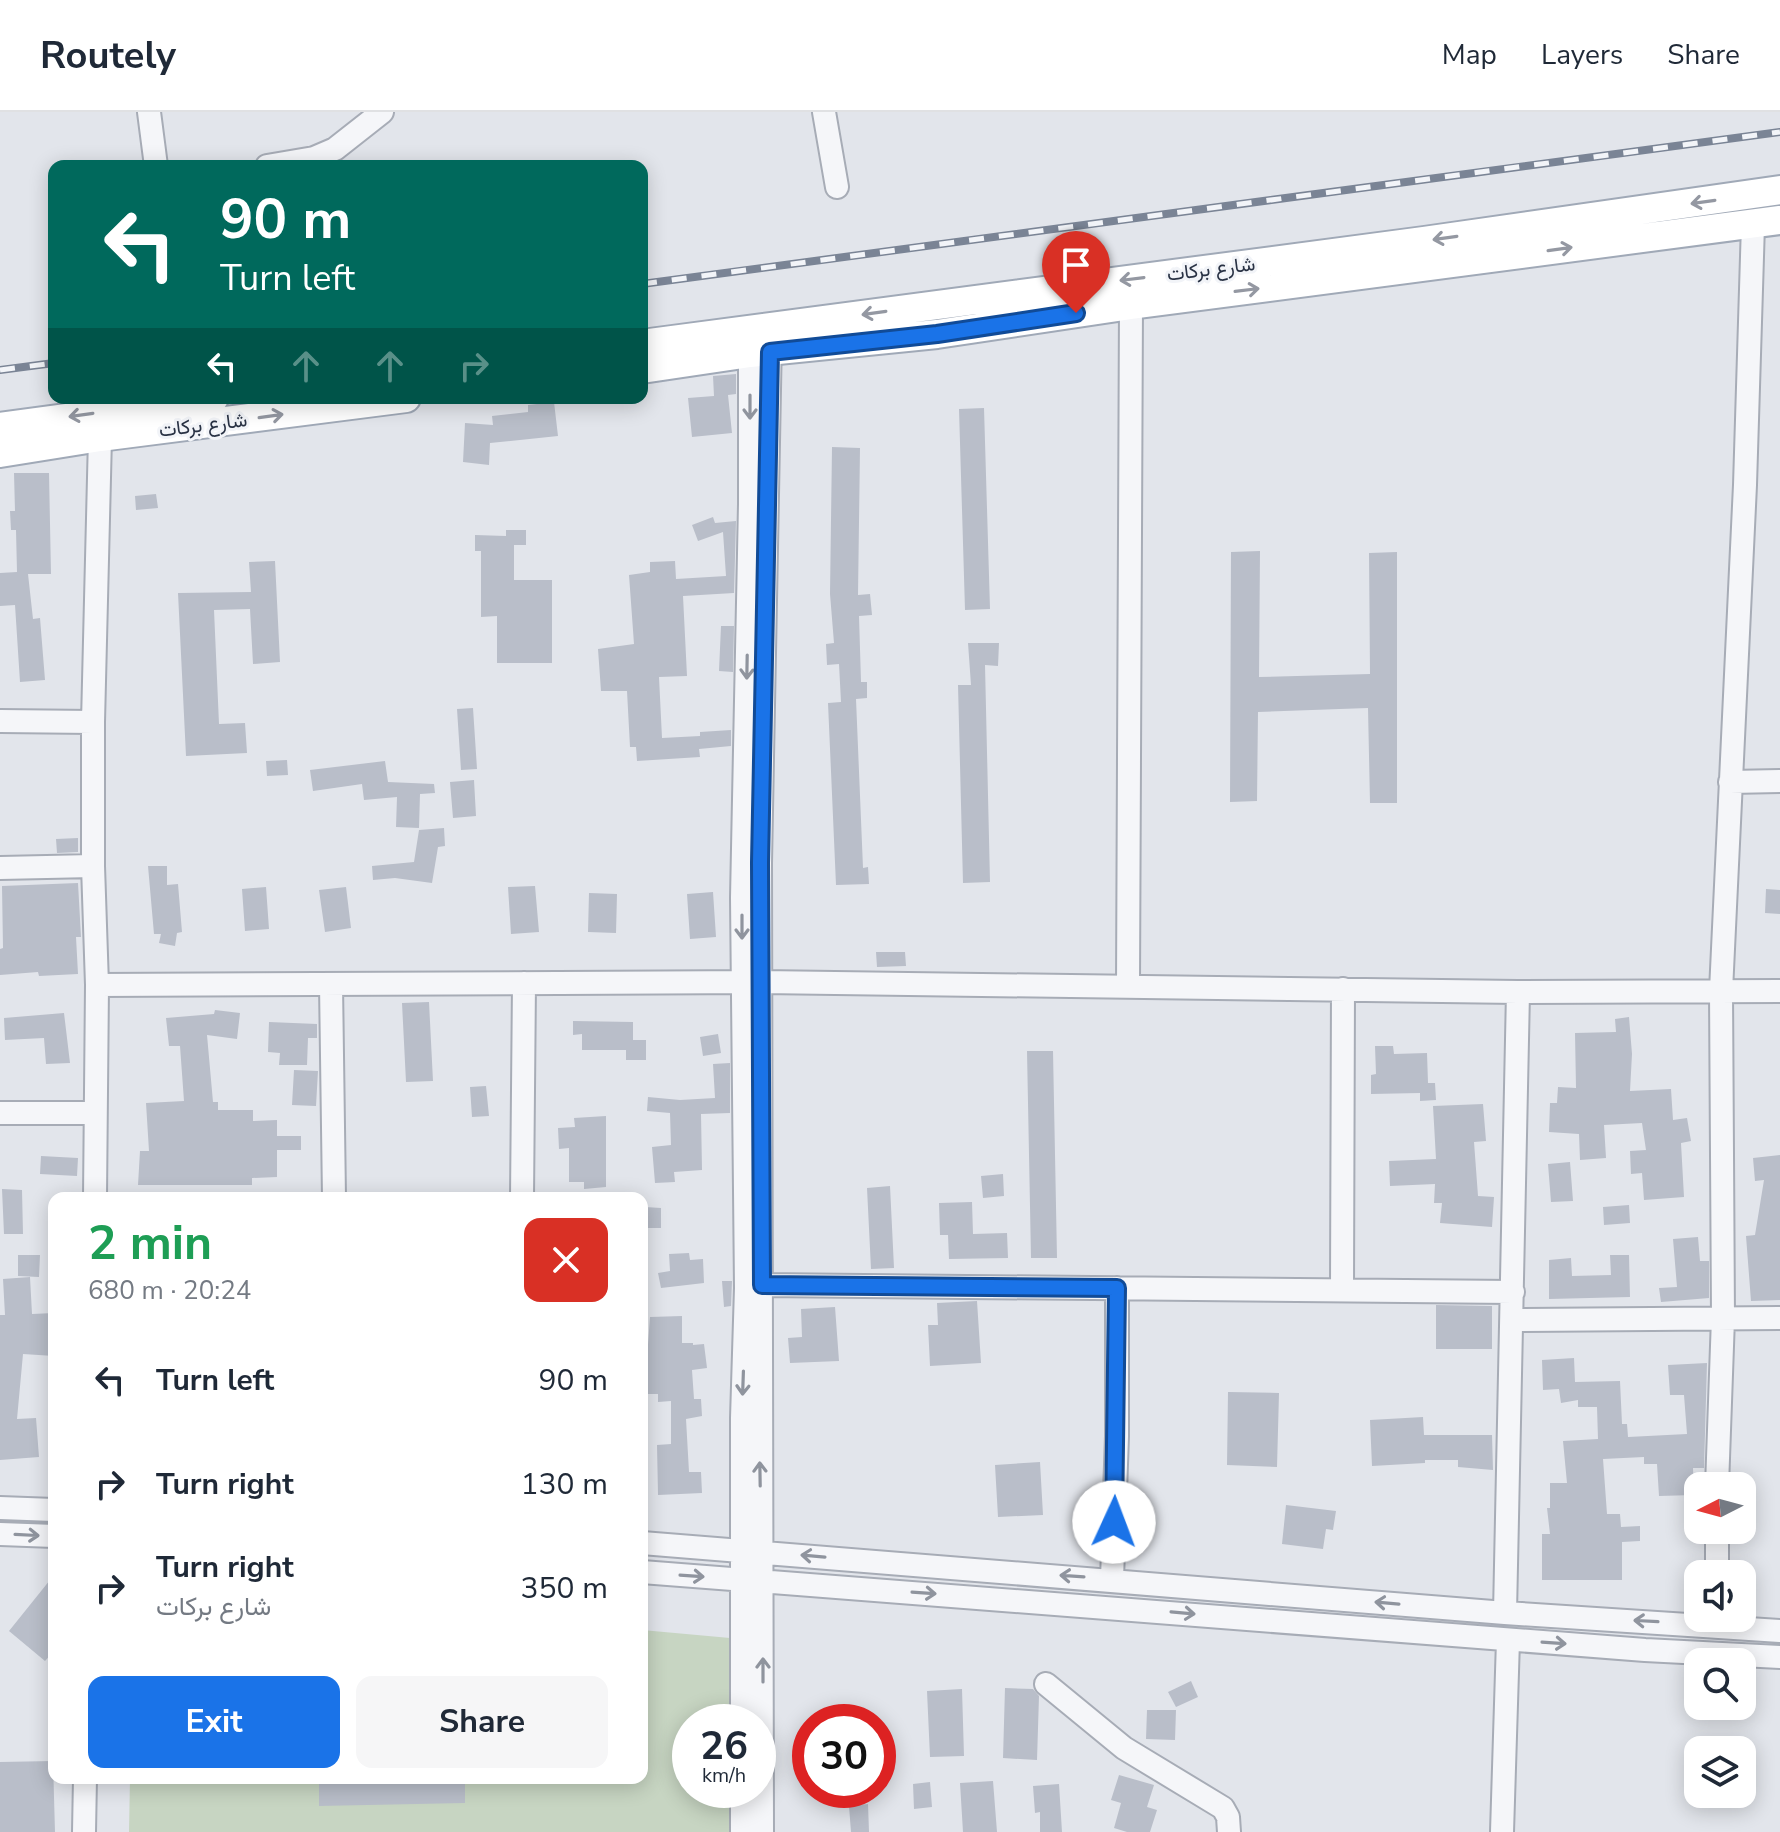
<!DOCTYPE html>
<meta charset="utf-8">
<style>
:root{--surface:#fff;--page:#f6f6f7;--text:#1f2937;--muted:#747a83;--line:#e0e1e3;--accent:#1a73e8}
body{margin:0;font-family:"Nunito Sans",Vazirmatn,sans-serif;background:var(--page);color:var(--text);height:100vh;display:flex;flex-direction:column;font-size:30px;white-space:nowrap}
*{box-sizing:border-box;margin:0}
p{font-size:26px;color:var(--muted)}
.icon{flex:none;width:44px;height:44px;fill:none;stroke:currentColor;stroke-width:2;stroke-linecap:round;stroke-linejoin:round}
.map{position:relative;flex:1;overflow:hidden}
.panel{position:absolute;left:48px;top:1080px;width:600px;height:592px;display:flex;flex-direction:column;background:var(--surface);border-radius:16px;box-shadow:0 4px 20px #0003}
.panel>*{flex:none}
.banner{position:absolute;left:48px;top:48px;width:600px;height:244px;border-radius:16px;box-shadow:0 4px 20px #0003;background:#00695c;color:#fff;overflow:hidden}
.needle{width:52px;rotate:264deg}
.controls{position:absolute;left:1684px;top:1360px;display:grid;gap:16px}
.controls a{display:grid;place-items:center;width:72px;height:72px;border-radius:16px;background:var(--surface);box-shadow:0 4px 20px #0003;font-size:40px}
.speed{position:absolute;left:672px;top:1592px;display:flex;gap:16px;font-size:40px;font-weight:700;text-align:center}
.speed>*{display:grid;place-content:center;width:104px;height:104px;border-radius:50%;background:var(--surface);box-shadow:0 4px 20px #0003;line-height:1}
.speed small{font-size:20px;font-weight:400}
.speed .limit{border:12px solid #d22;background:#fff;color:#111}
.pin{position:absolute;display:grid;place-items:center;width:68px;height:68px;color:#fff;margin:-82px -34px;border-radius:50% 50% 50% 0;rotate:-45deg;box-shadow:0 0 8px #0007}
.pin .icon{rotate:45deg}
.me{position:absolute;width:88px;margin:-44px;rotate:2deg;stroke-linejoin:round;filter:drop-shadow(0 0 6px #0008)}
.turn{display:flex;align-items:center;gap:28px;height:168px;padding:0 40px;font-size:36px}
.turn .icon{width:104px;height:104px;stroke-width:2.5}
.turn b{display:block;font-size:56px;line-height:68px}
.lanes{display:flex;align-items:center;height:76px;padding:0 40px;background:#0003;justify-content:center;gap:40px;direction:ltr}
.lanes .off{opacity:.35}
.round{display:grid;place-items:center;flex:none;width:84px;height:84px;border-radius:16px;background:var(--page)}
.headline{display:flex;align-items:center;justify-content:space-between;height:136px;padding:0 40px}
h1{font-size:48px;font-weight:700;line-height:60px;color:#1e9e55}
.button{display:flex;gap:16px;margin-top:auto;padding:16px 40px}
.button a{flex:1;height:92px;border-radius:16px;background:var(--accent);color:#fff;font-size:32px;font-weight:700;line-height:92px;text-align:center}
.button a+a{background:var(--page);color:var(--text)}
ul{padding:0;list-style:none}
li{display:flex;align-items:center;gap:24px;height:104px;padding:0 40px}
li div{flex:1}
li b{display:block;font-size:30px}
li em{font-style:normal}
header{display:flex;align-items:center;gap:48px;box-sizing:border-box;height:112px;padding:0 40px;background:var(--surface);border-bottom:2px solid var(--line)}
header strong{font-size:38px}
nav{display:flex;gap:44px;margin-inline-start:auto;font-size:28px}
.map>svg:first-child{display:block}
</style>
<header>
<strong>Routely</strong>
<nav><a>Map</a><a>Layers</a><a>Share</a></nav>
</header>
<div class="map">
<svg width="1780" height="1720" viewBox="0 0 1780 1720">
<rect width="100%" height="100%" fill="#e2e5eb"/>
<!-- green -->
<path fill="#c7d5c2" d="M642,1518L730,1526L731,1610H690V1678H731V1720H129L130,1666H642Z"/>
<!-- building -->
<path fill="#b9bec9" d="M736,262V282L728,283L732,321L692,325L688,286L714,284L713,264Z
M554,290L558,324L490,331L489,353L463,350L465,311L493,313L492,304L528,300V293Z
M984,296L990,497L965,498L959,297Z
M832,335L860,336L858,483L870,482L872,503L859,504L861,570H867V586L856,587L863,756L868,755L869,772L836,773L828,591L841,590L839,552L827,553L826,532L834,531L830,482Z
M14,361H49L51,462H28L33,507L40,506L45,568L20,570L15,493L0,494V461L17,460L16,418H11L10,399H15Z
M156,382L158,396L136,398L135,384Z
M713,405L715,411L736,409L734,481L683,484L687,564L659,565L662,626L700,624V620L731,618V634L699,637L700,645L637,649L636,635H630L627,579H601L598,537L634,532L629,463L650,460V450L675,449L676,467L726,464L723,420L698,429L692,413Z
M506,418H526V433H514V468H552V551H497V504L481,505V439H475V423L506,424Z
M1260,439L1259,565L1370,562L1369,441L1397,440V691H1370L1368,596L1258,600L1257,689L1230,690L1231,440Z
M275,449L280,550L253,552L250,497L214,498L219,612L245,611L247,641L186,644L178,481L251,480L249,450Z
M721,514H734L733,560L719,559Z
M968,531H999L998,554L985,553L990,770L963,771L958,573H971Z
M473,596L477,657L461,658L457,597Z
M287,648L288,663L267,664L266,649Z
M385,649L388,670L434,672L435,681L420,682L419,716L396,715L397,685L364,688L362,672L313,679L310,658Z
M474,668L476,704L453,706L450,670Z
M444,716L445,734L438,735L432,771L395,766L373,768L372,754L414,750L419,718Z
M78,726V740L57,741L56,727Z
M148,754H167V773L178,772L182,820L177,821L175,834L159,831L161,822H154Z
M78,771L81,825H76L78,862L39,864L38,860L0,863V837L3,836L2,774Z
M535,774L539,820L511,822L508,775Z
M266,775L269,817L245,819L242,777Z
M346,775L351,816L325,820L319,778Z
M1766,777L1780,778V802L1765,801Z
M713,780L716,825L690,827L687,782Z
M589,781L617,782L616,821L588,820Z
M876,840H905L906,854L877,855Z
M429,890L433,969L406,970L402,891Z
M215,898L240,901L237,927L207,923L213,990H218V998H253V1009L277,1008V1024H301V1038H277V1065L252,1066V1073H138L140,1039H149L146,991L184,989L180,934H169L166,906L214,902Z
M64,901L70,951L46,952L44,926L5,928L4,906Z
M1629,905L1632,942L1630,979L1671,977L1673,1008L1687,1006L1691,1029L1681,1031L1684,1085L1644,1088L1642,1061L1631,1062L1630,1039L1646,1038L1642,1011L1604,1013L1606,1046L1580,1048L1579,1022L1549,1020L1550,991H1557L1558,975L1576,976L1575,921L1616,920L1615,907Z
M573,909L633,910V928H646V948H626V938H582V922L573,923Z
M269,910L317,912V926H308L307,953H279L280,941L268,940Z
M718,922L721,941L703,944L700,925Z
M1375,934H1393L1394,942L1427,941L1428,971H1435L1436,988L1420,989V981L1371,982V963L1376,962Z
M1027,939H1053L1057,1146H1031Z
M730,951V1001L701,1002L702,1058L674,1060L675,1070L655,1071L652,1035L671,1033L670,1001L647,999L648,985L680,988L715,986L713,952Z
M294,958L318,959L316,994L292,993Z
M486,974L489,1004L472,1005L470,975Z
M1483,992L1486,1029L1474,1030L1478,1084L1494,1085L1492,1115L1440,1111L1442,1091H1434L1435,1072L1390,1074L1389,1049L1436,1047L1433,994Z
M606,1004V1075L584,1077V1070H569V1036L559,1037L558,1016L575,1015L574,1006Z
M1780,1043V1188L1751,1189L1746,1124L1755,1123L1764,1068L1755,1069L1753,1046Z
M41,1044L78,1046L77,1064L40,1062Z
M1570,1050L1573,1089L1551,1090L1548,1052Z
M1003,1062L1004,1084L983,1086L981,1064Z
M890,1074L894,1156L871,1157L867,1076Z
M2,1077L22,1078L23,1122H4Z
M972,1090L973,1122L1007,1121L1008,1146L949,1147L948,1123H940L939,1091Z
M1629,1093L1630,1111L1604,1113L1603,1095Z
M645,1095L661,1096V1116H644Z
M1698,1125L1700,1149H1709V1186L1661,1190L1659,1176L1677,1175L1673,1127Z
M689,1141L690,1148L703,1147L704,1171L661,1176L658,1161L670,1159L669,1142Z
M18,1143H40L39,1165L18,1164Z
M1610,1143H1629L1630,1185L1549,1187V1148L1571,1146L1572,1164L1611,1163Z
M30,1165L32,1202L54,1201V1244L23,1242L17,1307L36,1306L39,1345L0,1348V1203H5L3,1167Z
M722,1169H732L731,1194L724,1195Z
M977,1189L981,1251L930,1254L928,1213H938L937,1191Z
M1436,1193L1492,1194V1237H1436Z
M835,1195L839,1249L790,1251L788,1226L802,1225L801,1197Z
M682,1204V1231H693V1233L704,1232L707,1256L692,1258L694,1287H701L702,1304L686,1307L689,1360H701L702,1381L658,1383L657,1333L671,1332V1289L658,1290V1282H645V1246H647L650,1205Z
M1574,1246L1575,1270L1620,1269L1622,1312H1627L1628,1325L1687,1322L1684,1283H1670L1668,1253L1707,1251L1704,1356H1693L1694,1383L1659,1384L1657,1352H1644V1345L1603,1347L1607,1402H1620L1621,1415L1640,1414V1429L1622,1430V1468H1542V1422H1550L1547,1396H1550V1371H1567L1563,1329L1598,1327L1597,1295H1578V1288L1561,1291L1559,1277L1543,1278L1542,1248Z
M1228,1280L1279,1281L1277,1355L1227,1353Z
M1423,1305L1424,1323H1492L1493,1358L1458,1355V1348H1425V1351L1372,1354L1370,1308Z
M1040,1350L1043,1403L998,1405L995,1353Z
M1286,1393L1336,1399L1333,1418L1326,1417L1323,1437L1282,1432Z
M54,1463V1539L45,1549L9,1519Z
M1191,1569L1198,1585L1176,1595L1168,1580Z
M1005,1576L1033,1577L1039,1584L1037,1648L1003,1646Z
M962,1577L964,1644L930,1645L927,1579Z
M727,1595L728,1610H708L707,1596Z
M1147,1598H1176L1175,1628L1146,1627Z
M53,1649L55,1720H0V1650Z
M1119,1663L1154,1673L1147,1695L1157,1698L1150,1720H1127L1114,1716L1121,1691L1111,1688Z
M319,1666H465V1691L319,1694Z
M993,1669L997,1720H963L960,1671Z
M930,1670L932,1695L914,1697L913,1672Z
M1059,1672L1062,1720H1040V1700L1035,1701L1033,1674Z
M868,1692L869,1720H851L849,1694Z"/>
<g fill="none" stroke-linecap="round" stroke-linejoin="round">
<defs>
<path id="minor" d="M149,0L156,54
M824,0L837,75
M267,54L314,46L335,37L382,0
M0,609L93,610
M1730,670L1780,669
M0,756L93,754
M331,872L334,1086
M97,873L761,870L1518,880L1780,879
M1128,874L1131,193
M0,1001H95
M95,1086L97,873L93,754V610L100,325
M522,1086L524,871
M762,1173L1513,1180
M1342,1177L1343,877
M1513,1208L1780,1206
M1717,1374L1723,1206L1721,879L1745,373L1753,112
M0,1396L54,1398
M0,1422L54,1424
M642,1431L1505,1501L1780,1519
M642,1460L1645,1538L1780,1545
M1717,1462V1418
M1112,1467L1117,1324V1176
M1505,1501L1518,880
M1046,1572L1124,1636L1223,1696L1228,1705L1229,1720
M742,1610V1306L746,1176L742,786L750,392V226
M84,1720L85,1666
M742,1720V1678
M762,1720L760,751L770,225
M1502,1720L1508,1528"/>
<path id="major" d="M642,232L1424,129L1780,78
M642,257L750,241L937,222L1131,193L1780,108
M0,315L214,286
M0,341L100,325L406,286"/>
</defs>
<!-- minor casing -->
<use href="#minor" stroke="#a7acb6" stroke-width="26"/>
<!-- major casing -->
<use href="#major" stroke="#a0a9b7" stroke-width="32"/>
<!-- minor -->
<use href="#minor" stroke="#f5f6f9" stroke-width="22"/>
<!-- major -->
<use href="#major" stroke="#fff" stroke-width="28"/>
<defs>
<path id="rail" d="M642,172L1780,20
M0,258L54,251"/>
</defs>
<!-- rail casing -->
<use href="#rail" stroke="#7a8495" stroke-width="8"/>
<!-- rail -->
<use href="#rail" stroke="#f2f4f8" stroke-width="5" stroke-dasharray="15" stroke-linecap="butt"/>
</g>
<!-- one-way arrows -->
<defs><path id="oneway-shaft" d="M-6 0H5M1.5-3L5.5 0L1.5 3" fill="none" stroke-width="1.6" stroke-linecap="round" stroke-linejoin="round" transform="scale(2)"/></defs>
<g stroke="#9498a2">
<use href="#oneway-shaft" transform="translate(1703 90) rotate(172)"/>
<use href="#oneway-shaft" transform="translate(1445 126) rotate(172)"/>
<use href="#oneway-shaft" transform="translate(1560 137) rotate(-8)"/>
<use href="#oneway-shaft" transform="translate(1132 167) rotate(173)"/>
<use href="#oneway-shaft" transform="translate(1247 178) rotate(-7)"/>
<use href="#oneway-shaft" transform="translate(874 201) rotate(172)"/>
<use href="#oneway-shaft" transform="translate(81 303) rotate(172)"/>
<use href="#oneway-shaft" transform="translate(271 304) rotate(-8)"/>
</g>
<g stroke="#8f949e">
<use href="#oneway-shaft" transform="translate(750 295) rotate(90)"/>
<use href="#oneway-shaft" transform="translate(747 555) rotate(91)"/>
<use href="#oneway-shaft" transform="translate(742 815) rotate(90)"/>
<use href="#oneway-shaft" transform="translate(743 1271) rotate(92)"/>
<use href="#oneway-shaft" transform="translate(760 1362) rotate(-91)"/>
<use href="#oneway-shaft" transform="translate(27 1423) rotate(3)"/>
<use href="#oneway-shaft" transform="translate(813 1444) rotate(-175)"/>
<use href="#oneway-shaft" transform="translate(692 1464) rotate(4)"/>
<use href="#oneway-shaft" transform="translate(1072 1464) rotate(-176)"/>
<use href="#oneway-shaft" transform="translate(924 1481) rotate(4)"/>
<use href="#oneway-shaft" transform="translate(1387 1491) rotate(-175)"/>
<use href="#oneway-shaft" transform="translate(1183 1501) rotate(5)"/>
<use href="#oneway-shaft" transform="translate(1646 1509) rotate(-177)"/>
<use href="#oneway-shaft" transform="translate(1554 1531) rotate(4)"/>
<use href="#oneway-shaft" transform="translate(763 1558) rotate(-90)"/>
</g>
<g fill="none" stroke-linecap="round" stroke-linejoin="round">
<defs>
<path id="route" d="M1076,201L937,222L770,240L760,751L762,1173L1117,1176L1114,1410"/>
</defs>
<!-- route casing -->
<use href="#route" stroke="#114b97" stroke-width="20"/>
<!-- route -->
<use href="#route" stroke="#1a73e8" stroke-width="14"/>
</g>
<g text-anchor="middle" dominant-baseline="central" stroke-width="6" stroke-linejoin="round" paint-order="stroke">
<!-- street labels -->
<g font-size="20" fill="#293244" stroke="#f2f4f8">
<text transform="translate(1211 157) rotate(-7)">شارع بركات</text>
<text transform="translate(203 313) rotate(-7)">شارع بركات</text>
</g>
</g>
</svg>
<div class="controls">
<a><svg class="needle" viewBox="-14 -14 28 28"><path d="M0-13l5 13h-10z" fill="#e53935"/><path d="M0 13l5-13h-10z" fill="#747a83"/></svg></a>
<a><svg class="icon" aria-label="sound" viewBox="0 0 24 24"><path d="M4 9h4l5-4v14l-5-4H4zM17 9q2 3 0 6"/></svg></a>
<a><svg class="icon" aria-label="search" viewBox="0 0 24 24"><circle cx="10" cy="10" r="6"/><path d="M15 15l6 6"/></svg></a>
<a><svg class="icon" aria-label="layers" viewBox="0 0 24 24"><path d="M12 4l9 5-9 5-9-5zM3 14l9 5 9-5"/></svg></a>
</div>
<div class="speed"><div>26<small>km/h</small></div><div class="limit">30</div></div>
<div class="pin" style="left:1076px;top:201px;background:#d93025"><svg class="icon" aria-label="arrive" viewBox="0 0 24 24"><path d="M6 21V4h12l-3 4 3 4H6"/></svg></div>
<svg class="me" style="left:1114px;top:1410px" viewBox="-20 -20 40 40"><circle r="19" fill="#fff"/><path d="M0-13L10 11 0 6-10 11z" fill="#1a73e8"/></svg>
<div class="banner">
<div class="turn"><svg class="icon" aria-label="left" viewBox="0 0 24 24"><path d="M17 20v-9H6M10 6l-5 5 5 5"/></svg><div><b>90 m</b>Turn left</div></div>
<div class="lanes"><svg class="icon" aria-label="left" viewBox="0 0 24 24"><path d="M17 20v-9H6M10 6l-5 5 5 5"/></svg><svg class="icon off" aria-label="ahead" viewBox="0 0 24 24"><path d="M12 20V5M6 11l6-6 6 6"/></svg><svg class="icon off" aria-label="ahead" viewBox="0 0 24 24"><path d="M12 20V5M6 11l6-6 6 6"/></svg><svg class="icon off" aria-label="right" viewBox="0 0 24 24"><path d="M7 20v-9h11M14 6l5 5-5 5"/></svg></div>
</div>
<section class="panel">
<div class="headline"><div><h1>2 min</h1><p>680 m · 20:24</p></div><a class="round" style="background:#d93025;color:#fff"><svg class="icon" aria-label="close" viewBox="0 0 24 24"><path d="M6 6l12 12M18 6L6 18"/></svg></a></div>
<ul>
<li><svg class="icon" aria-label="left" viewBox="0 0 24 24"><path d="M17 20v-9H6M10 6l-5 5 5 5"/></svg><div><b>Turn left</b></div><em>90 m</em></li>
<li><svg class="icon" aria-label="right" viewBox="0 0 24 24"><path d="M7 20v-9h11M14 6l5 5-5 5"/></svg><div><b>Turn right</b></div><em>130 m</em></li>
<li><svg class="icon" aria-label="right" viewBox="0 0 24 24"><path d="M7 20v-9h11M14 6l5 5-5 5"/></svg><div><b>Turn right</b><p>شارع بركات</p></div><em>350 m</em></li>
</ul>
<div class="button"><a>Exit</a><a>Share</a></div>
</section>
</div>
